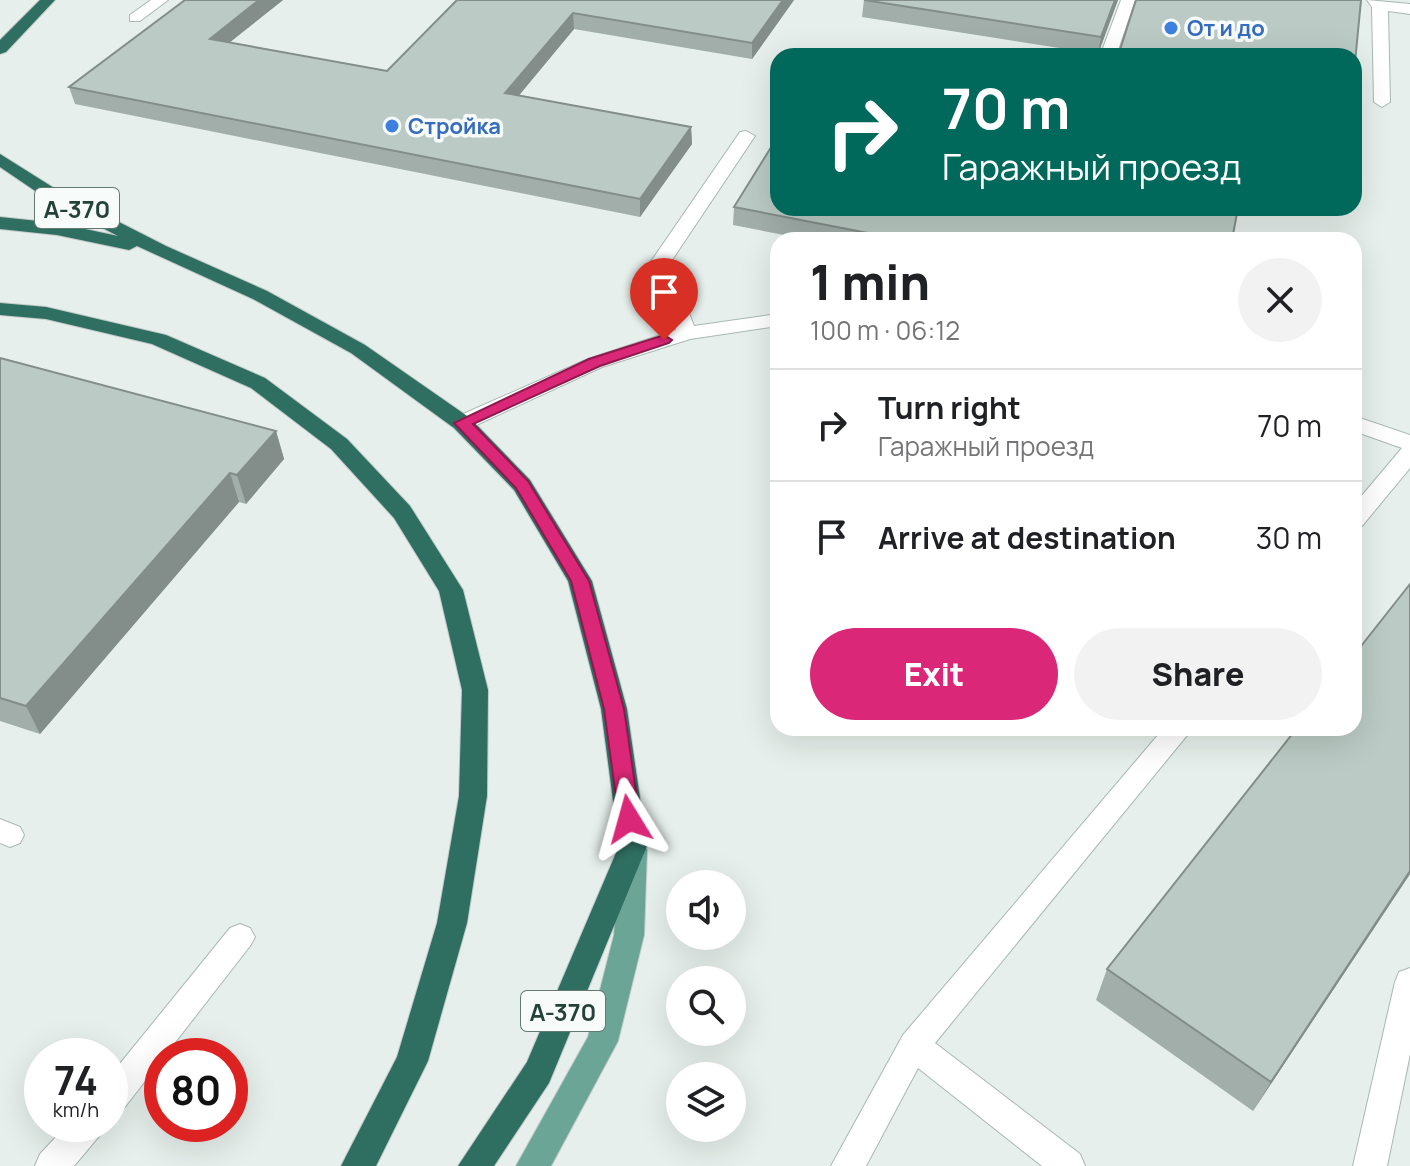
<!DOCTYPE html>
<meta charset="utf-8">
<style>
:root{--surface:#fff;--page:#f2f2f2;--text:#202124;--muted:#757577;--line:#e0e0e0;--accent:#db2777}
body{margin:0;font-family:Manrope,sans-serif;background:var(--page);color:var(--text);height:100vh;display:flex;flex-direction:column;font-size:30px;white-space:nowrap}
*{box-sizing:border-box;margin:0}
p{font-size:26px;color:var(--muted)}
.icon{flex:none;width:44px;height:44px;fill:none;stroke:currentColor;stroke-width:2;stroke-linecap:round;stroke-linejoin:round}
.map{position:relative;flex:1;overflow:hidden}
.panel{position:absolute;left:770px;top:232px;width:592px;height:504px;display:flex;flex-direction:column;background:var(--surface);border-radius:24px;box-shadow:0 8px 32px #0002}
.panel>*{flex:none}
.hud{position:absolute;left:770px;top:48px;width:592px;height:168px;border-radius:24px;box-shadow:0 8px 32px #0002;background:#00695c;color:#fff;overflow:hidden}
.tools{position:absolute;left:666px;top:870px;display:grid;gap:16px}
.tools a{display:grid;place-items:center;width:80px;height:80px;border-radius:50%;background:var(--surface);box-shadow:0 8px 32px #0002;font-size:40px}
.speed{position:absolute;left:24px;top:1038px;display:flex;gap:16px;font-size:40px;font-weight:700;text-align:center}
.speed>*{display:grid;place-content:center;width:104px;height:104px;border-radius:50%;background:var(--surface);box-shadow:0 8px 32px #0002;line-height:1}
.speed small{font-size:20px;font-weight:400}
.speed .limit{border:12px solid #d22;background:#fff;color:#111}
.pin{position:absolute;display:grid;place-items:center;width:68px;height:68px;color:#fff;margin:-82px -34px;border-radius:50% 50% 50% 0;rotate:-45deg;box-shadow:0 0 8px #0007}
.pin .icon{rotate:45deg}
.me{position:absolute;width:88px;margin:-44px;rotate:352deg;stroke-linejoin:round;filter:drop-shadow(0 0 6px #0008)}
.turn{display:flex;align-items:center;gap:28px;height:168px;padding:0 40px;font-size:36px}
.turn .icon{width:104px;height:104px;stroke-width:2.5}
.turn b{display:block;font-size:56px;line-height:68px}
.round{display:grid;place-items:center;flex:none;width:84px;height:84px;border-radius:42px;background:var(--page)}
.head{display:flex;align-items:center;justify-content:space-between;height:136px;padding:0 40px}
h1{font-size:48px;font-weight:800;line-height:60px}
.cta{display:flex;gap:16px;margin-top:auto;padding:16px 40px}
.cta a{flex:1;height:92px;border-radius:48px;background:var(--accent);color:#fff;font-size:32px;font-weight:800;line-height:92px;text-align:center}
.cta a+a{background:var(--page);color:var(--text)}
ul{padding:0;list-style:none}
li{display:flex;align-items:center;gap:24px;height:112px;padding:0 40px;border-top:2px solid var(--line)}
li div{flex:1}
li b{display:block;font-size:30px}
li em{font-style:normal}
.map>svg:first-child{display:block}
</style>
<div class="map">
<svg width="1410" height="1166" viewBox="0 0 1410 1166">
<rect width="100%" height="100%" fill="#e6efeb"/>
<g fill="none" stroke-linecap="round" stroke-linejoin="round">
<defs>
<path id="minor" d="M151,0H168L140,21H130V15Z
M1121,0H1135L1116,56H1100Z
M1367,0L1410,4V14L1388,11L1390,102L1382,107L1374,102L1372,7Z
M746,131L755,136L670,263L694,326L778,314V326L690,339L602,367L470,428H454L451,423L454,418L588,359L676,330L650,263L740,132Z
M1354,416L1410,435V468L1362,526L1354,528V505L1402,448L1354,431Z
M1164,728H1193L935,1043L1080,1154L1085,1166H1042L918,1068L866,1166H831L903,1035Z
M0,819L20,827L24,835L20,843L10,847L0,843Z
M240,924L250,928L255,937L250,946L121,1112L110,1116V1076L230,928Z
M1410,968V1054L1387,1166H1353L1395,982L1399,972Z
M68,1124H105L100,1135L74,1166H35L40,1154Z"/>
<path id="major" d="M633,838L643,842L647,850L644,935L618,1041L551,1166H516L588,1037L614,935L619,850L623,842Z"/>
<path id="highway" d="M40,0H55L6,52L0,54V40Z
M0,154L62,193L166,246L267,291L365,345L470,418L530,480L592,581L627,709L647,846L549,1083L494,1166H458L527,1062L619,846L601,709L568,581L514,490L454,428L351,353L253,299L137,246L129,250L57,235L0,229V217L57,223L118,236L50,201L0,167Z
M0,303L46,307L166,335L265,378L347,439L410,506L463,590L488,690L487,796L467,923L428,1061L376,1166H341L397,1057L437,923L459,796L462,690L439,591L394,518L331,449L251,388L152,344L46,319L0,315Z"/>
</defs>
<!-- minor casing -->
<use href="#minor" stroke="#a8b8b2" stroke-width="2"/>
<!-- major casing -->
<use href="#major" stroke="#c2cac8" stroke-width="2"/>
<!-- highway casing -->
<use href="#highway" stroke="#c2cac8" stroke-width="2"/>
<!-- minor -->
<use href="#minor" fill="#fff" fill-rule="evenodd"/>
<!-- major -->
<use href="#major" fill="#6aa596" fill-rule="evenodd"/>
<!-- highway -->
<use href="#highway" fill="#2f6f62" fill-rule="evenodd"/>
</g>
<!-- wall -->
<path fill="#a1aea9" d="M185,0H283L230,42L387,71L457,0H794L752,59L574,29L519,95L691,127L692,144L640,217L75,104L69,87Z
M864,0H1118L1098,54L862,17Z
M734,207L1232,240H810L733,225Z
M0,358L276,431L284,459L246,504L239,502L40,734L0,721Z
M1410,584V874L1253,1111L1096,1000L1107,969Z"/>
<!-- shaded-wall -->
<path fill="#838d89" d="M259,0H283L214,55L210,39Z
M783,0H794L752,59V43Z
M1115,0H1118L1098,54L1101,37Z
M573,13L574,29L507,110L505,93Z
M691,127L692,144L640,217V199Z
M276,431L284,459L246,504L237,475Z
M230,473L239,502L40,734L26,706Z
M1410,871V874L1253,1111L1271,1082Z"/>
<!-- building -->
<path fill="#bbcac4" stroke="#838d89" stroke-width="2" d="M185,0H259L210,39L387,71L457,0H783L752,43L573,13L505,93L691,127L640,199L69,87Z
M864,0H1115L1101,37Z
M1136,0H1361L1354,73V56H1118Z
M778,136V208H1238L1232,240H904L734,207Z
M0,358L276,431L237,475L230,473L26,706L0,698Z
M1410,584V871L1271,1082L1107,969L1297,728H1354V655Z"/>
<!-- route -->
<path fill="#db2777" stroke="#8e194d" stroke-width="2" d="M664,335L672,340L669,343L600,366L473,424L528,481L589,581L624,709L640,819L637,825L629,827L622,825L619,819L604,709L571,581L516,488L454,423L589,359Z"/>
<!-- markers -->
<g fill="#3f7fe0" stroke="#f7fbf9" stroke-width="3">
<circle cx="1171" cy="28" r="8"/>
<circle cx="392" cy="126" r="8"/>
</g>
<g text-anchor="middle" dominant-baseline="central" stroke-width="7" stroke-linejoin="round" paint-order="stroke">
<!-- far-shop labels -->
<g font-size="22" font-weight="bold" fill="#366cbe" stroke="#f7fbf9" text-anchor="start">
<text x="1187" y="28">От и до</text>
<text x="408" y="126">Стройка</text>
</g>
<!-- shield labels -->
<g fill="#f7fbf9" stroke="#637a73" stroke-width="2">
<rect x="35" y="188" width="84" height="40" rx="6"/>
<rect x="521" y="991" width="84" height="40" rx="6"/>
</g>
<g font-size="24" font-weight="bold" fill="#24423a">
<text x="77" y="208">А-370</text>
<text x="563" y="1011">А-370</text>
</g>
</g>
</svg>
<div class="tools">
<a><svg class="icon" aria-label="sound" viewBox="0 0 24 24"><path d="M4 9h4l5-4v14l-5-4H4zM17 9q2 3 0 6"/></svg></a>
<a><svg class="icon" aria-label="search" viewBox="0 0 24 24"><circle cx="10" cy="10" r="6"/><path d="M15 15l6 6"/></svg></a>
<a><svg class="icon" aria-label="layers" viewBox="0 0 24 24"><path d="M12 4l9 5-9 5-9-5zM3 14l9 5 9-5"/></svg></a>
</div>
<div class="speed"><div>74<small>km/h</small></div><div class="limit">80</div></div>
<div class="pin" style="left:664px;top:340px;background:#d93025"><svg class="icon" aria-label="arrive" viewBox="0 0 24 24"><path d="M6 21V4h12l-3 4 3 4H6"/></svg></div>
<svg class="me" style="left:629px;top:819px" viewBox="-20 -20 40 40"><path d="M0-17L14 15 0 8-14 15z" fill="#db2777" stroke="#fff" stroke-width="4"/></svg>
<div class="hud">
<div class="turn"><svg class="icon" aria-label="right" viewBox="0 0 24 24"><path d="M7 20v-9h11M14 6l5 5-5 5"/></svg><div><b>70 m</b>Гаражный проезд</div></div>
</div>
<section class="panel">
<div class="head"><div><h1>1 min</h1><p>100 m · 06:12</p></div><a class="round"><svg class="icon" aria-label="close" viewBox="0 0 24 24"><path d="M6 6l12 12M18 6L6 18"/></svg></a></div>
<ul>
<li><svg class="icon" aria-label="right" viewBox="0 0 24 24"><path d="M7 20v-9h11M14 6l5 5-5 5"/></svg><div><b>Turn right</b><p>Гаражный проезд</p></div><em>70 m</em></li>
<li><svg class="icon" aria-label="arrive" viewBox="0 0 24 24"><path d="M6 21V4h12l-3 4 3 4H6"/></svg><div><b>Arrive at destination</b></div><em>30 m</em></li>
</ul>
<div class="cta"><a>Exit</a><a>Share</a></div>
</section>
</div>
